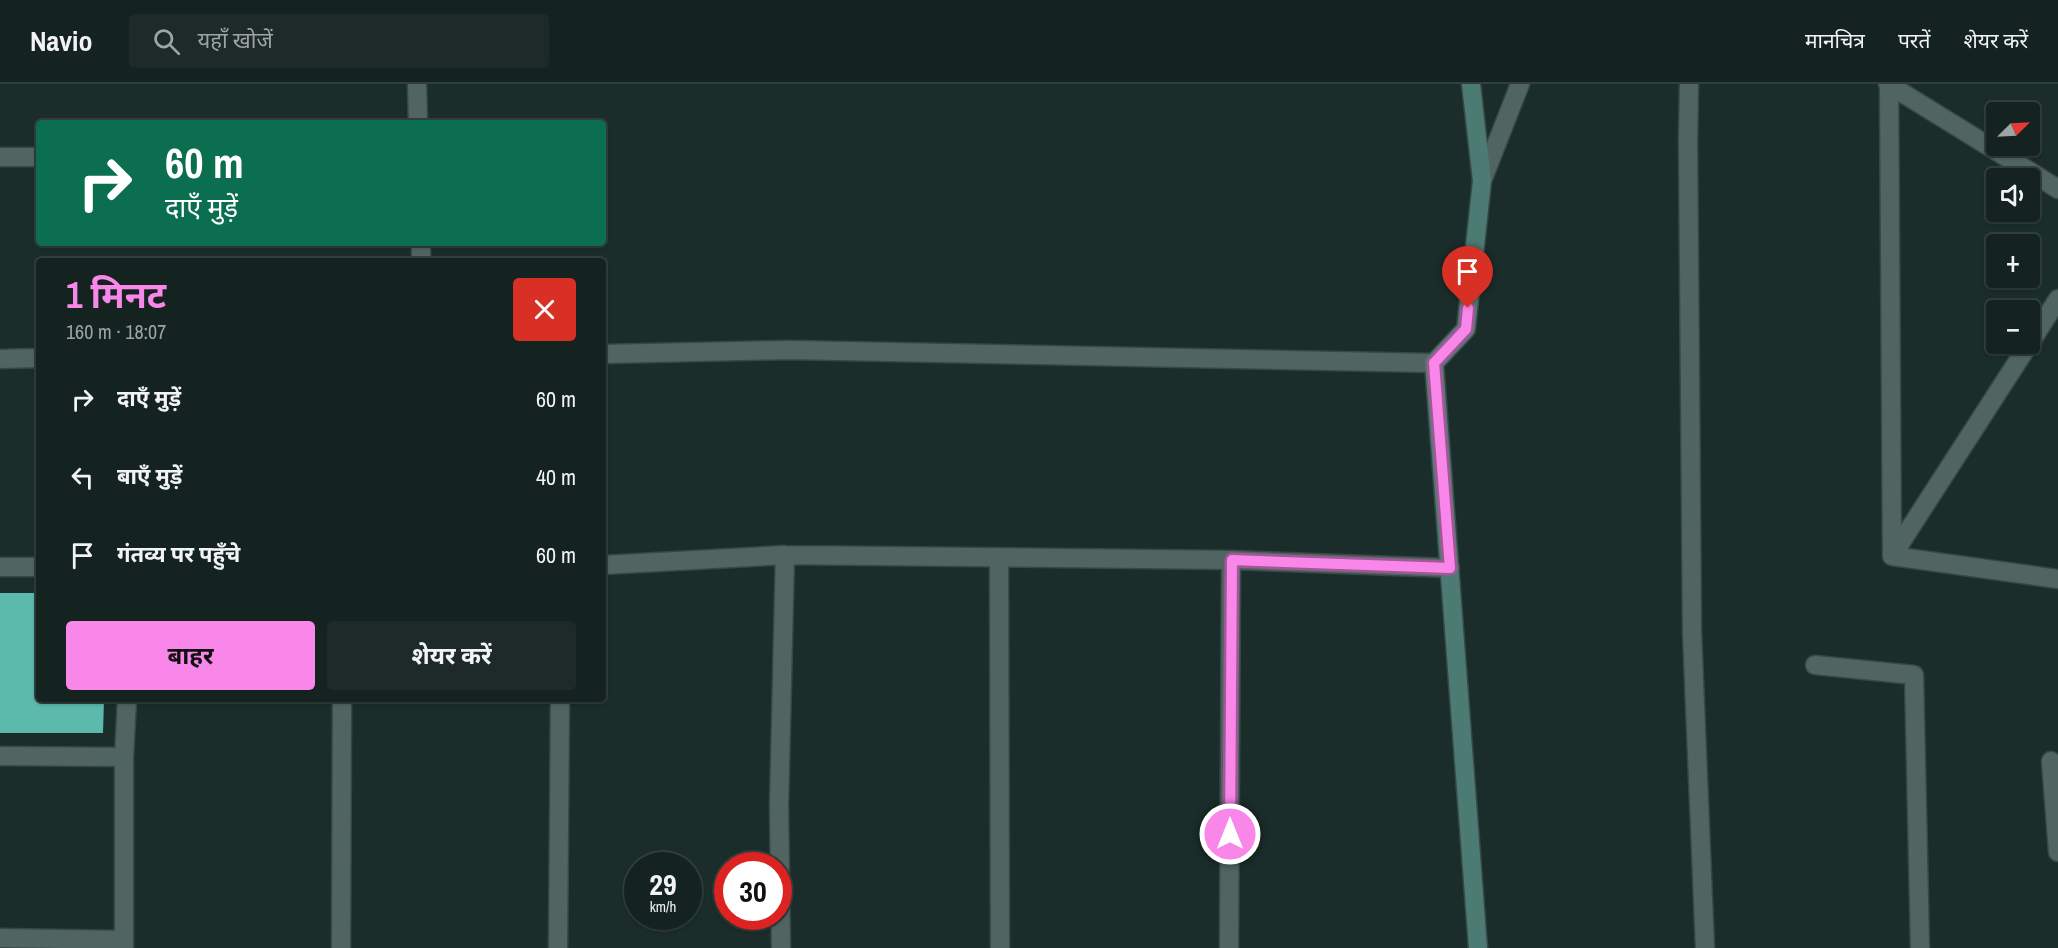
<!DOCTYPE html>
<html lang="hi">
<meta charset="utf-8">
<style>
:root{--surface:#142220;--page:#1d2a29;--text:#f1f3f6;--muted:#9da4a5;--line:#333f3e;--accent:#f987e9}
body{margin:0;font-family:"Archivo Narrow","Noto Sans Devanagari",sans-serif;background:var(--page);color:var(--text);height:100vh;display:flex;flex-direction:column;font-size:22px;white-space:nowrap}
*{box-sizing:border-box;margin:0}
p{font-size:20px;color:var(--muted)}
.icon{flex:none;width:33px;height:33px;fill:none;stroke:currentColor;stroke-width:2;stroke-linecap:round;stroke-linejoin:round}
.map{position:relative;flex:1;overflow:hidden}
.side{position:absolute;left:36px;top:174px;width:570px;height:444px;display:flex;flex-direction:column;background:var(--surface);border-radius:6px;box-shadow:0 2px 4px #0004,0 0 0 2px var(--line)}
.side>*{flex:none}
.guide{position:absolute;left:36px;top:36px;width:570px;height:126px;border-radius:6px;box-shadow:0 2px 4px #0004,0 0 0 2px var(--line);background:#0b6e4f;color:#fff;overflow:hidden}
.needle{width:39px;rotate:66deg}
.controls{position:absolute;left:1986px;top:18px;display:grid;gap:12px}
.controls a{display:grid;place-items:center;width:54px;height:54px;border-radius:6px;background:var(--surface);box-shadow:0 2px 4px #0004,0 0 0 2px var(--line);font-size:30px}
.speed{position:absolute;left:624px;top:768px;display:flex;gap:12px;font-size:30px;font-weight:700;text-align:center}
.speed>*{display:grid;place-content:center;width:78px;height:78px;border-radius:50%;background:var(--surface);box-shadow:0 2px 4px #0004,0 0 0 2px var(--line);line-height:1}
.speed small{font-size:15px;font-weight:400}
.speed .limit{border:9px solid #d22;background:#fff;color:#111}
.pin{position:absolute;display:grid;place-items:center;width:51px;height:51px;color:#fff;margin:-62px -26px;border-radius:50% 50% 50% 0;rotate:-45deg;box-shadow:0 0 6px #0007}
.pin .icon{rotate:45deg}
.me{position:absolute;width:66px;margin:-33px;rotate:0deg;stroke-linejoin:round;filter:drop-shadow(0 0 4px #0008)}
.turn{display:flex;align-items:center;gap:21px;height:126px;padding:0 30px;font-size:27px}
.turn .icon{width:78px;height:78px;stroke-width:2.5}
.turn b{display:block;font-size:42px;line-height:51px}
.round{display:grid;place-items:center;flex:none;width:63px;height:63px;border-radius:6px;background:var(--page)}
.head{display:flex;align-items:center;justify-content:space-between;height:102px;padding:0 30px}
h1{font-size:36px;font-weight:700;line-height:45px;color:var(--accent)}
.action{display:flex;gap:12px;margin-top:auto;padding:12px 30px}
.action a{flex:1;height:69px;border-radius:6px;background:var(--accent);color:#111;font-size:24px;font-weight:700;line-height:69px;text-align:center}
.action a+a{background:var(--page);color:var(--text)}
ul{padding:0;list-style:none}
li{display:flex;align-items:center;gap:18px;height:78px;padding:0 30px}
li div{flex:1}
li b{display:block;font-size:22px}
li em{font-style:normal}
header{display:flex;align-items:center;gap:36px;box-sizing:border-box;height:84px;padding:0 30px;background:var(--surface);border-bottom:2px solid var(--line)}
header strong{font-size:28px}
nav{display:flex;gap:33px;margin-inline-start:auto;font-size:21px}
.search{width:420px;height:54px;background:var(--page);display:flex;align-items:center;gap:15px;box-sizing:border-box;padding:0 21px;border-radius:6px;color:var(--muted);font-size:22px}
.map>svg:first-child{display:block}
</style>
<header>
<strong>Navio</strong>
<div class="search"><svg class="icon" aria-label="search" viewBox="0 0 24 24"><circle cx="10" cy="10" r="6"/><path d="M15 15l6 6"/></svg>यहाँ खोजें</div>
<nav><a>मानचित्र</a><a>परतें</a><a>शेयर करें</a></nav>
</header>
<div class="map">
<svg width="2058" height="864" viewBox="0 0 2058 864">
<rect width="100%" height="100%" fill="#1a2d2a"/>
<!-- building -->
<path fill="#5bbaac" d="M0,509H39V615H104L103,649H0Z"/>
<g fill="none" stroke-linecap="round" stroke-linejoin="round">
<defs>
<path id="street" d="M417,0L418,39
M1689,0L1688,57L1692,548L1705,864
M1888,0L2058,105
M1889,1L1892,472L2058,495
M0,73H39
M1482,97L1520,0
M421,159V177
M2030,259L2058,215
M603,270L790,266L1434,279
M0,275L39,274
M1892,472L2029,260
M999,474L1000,864
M603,481L785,471L1231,476L1450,484
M0,483H39
M1815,581L1914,591L1920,864
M0,672L124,673
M2051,677L2058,768
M0,854L124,856
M124,864V673L127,615
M341,864L342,615
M558,864L560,615
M781,864L779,722L785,471
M1229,864L1231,476"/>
<path id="secondary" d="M1471,0L1482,97L1466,245L1434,279L1478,864"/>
</defs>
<!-- street casing -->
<use href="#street" stroke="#384745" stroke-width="21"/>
<!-- secondary casing -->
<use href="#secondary" stroke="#384745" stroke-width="21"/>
<!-- street -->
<use href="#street" stroke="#506561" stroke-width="18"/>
<!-- secondary -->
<use href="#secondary" stroke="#4c7b74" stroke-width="18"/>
</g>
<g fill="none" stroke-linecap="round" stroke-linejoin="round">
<defs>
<path id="route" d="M1230,750L1232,476L1450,484L1434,279L1466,245L1468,224"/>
</defs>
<!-- route casing -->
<use href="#route" stroke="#a25897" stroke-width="15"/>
<!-- route -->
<use href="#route" stroke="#f987e9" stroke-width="10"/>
</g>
</svg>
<div class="controls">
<a><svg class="needle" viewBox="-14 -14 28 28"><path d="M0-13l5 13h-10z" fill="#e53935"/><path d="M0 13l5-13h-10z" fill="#9da4a5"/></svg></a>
<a><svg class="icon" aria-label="sound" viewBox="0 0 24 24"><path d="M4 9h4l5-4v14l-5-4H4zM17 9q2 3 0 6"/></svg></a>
<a>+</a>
<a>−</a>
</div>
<div class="speed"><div>29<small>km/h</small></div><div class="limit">30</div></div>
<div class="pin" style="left:1468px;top:224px;background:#d93025"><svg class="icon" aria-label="arrive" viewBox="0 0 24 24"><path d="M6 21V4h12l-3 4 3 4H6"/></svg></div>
<svg class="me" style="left:1230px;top:750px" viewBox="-20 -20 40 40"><circle r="17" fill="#f987e9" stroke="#fff" stroke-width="3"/><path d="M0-11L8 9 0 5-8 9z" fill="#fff"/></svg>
<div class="guide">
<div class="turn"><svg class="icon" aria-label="right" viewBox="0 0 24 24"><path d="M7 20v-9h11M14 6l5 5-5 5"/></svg><div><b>60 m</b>दाएँ मुड़ें</div></div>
</div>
<section class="side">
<div class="head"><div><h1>1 मिनट</h1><p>160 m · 18:07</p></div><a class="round" style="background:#d93025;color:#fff"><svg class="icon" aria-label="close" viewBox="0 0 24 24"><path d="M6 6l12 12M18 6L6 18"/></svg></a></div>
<ul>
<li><svg class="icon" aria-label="right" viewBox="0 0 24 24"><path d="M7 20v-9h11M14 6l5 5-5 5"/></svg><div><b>दाएँ मुड़ें</b></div><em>60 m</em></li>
<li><svg class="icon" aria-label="left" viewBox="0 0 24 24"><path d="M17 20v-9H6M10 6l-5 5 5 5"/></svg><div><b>बाएँ मुड़ें</b></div><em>40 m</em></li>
<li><svg class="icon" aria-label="arrive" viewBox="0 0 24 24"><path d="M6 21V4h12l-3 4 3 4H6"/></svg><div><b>गंतव्य पर पहुँचे</b></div><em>60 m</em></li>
</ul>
<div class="action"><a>बाहर</a><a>शेयर करें</a></div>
</section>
</div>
